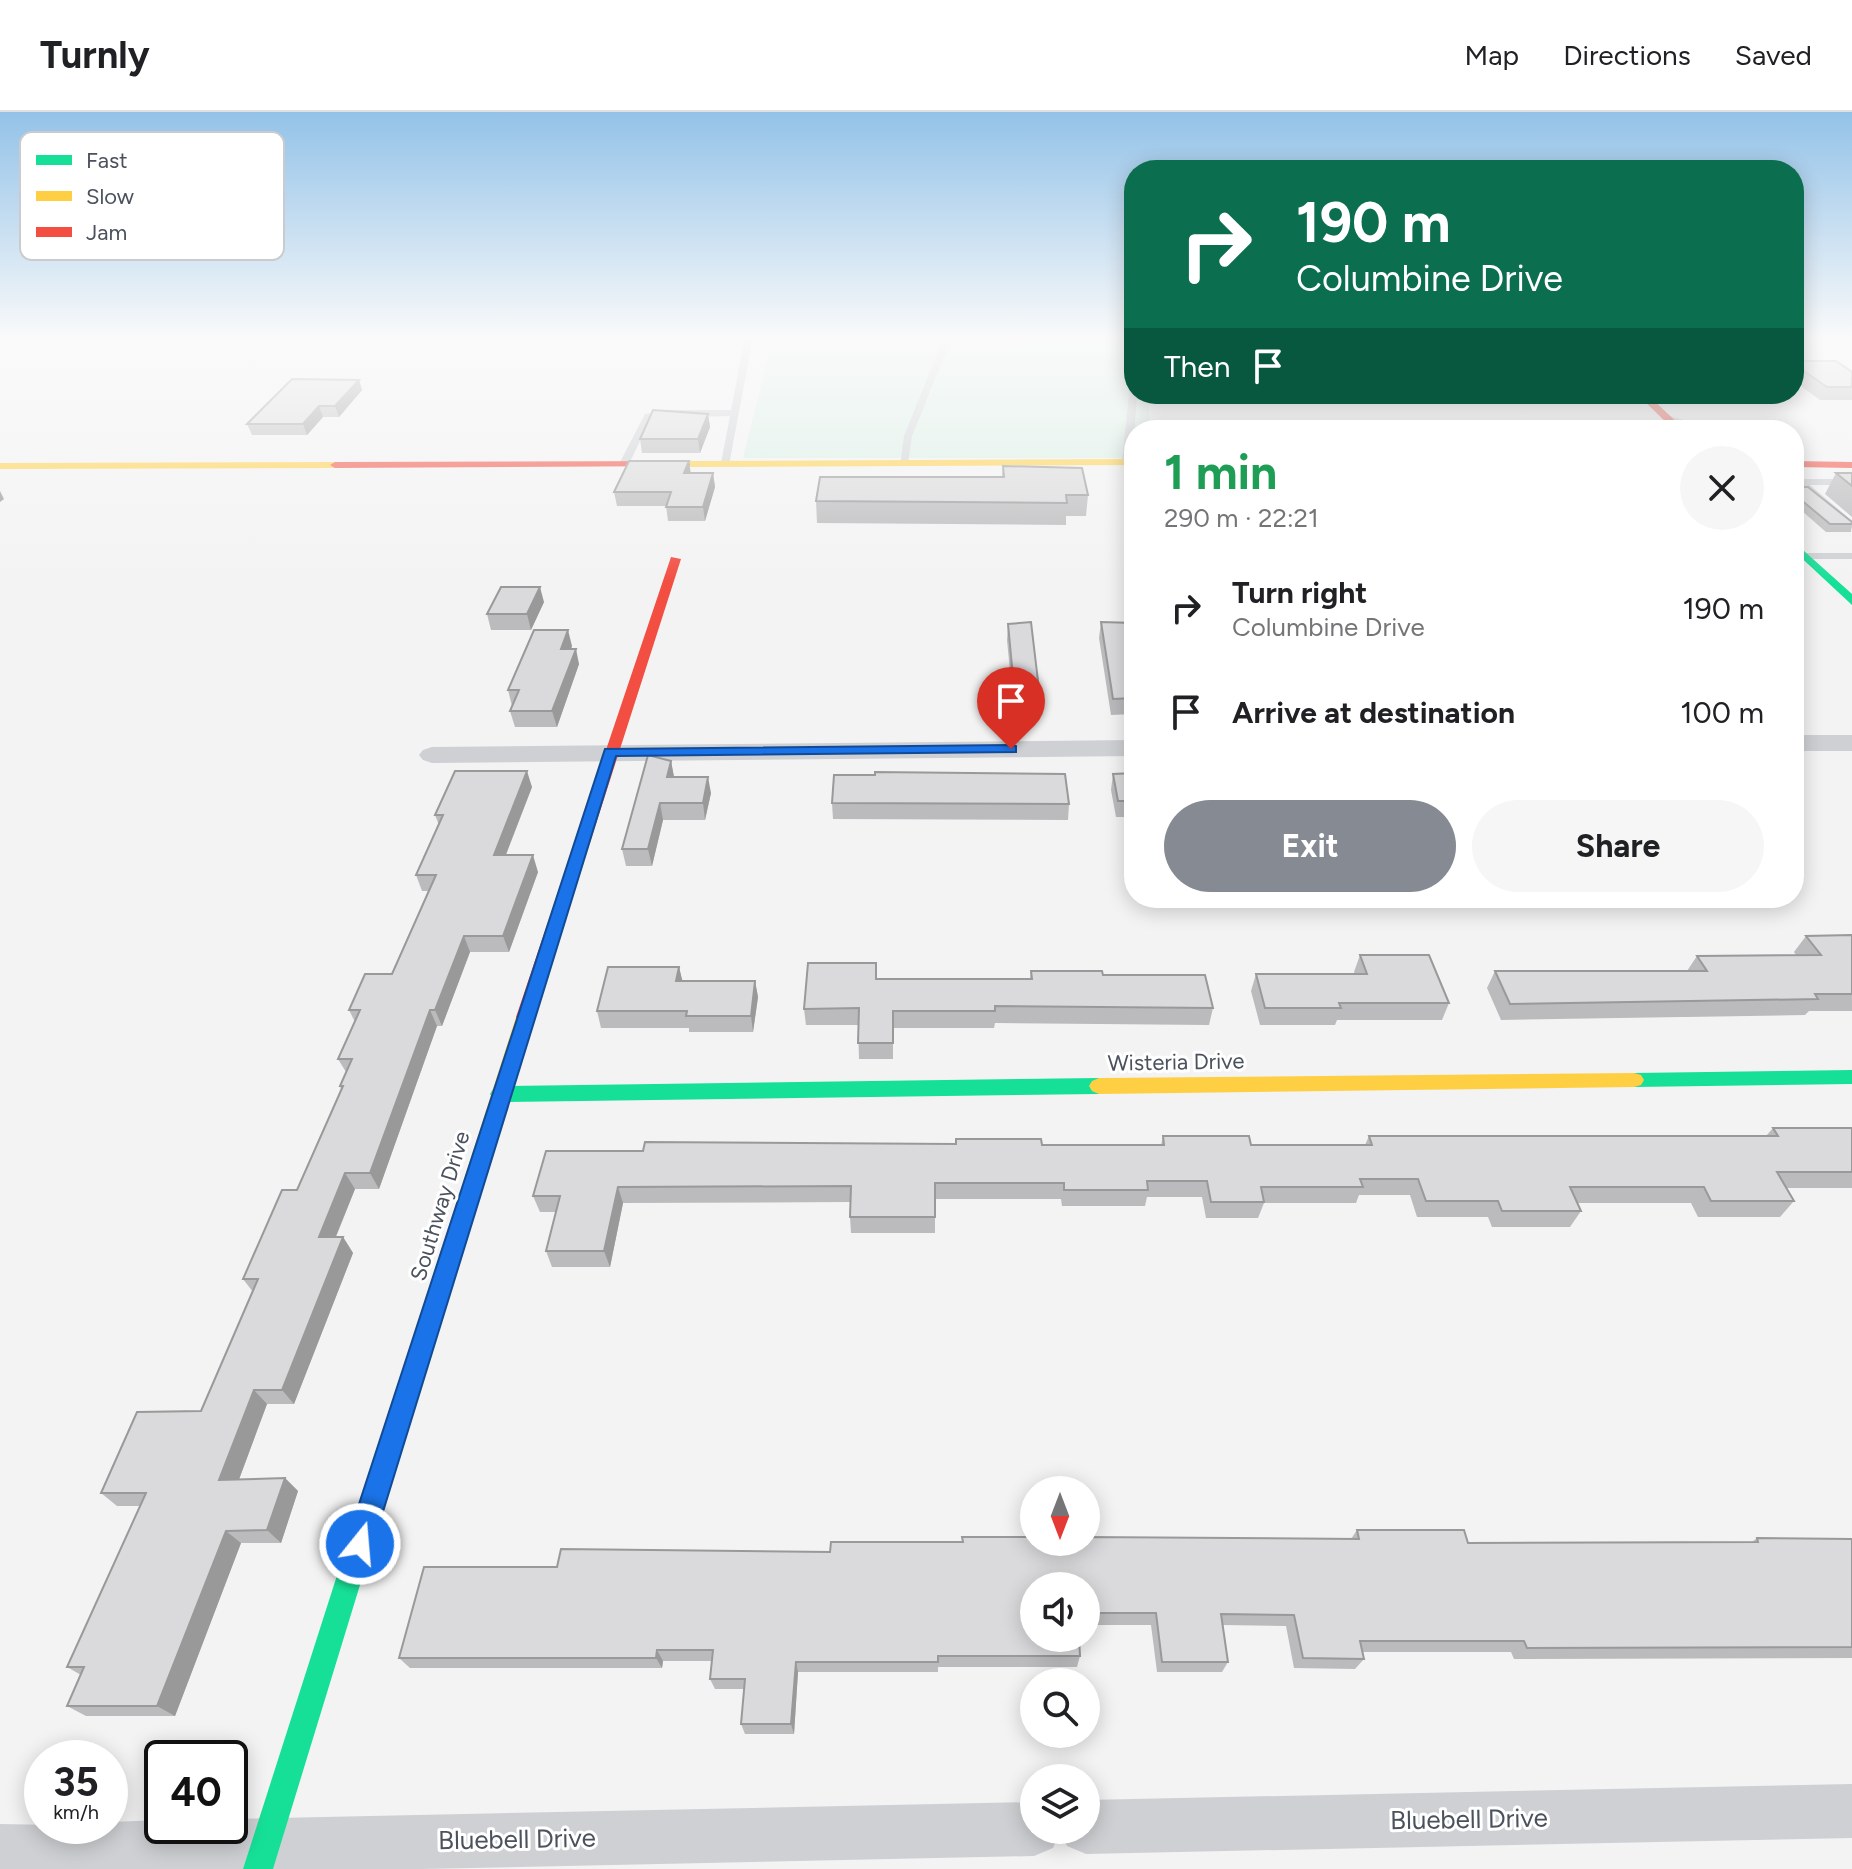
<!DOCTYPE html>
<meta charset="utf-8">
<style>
:root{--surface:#fff;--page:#f6f6f6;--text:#202124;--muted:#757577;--line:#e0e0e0;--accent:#868a92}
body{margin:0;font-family:Figtree,sans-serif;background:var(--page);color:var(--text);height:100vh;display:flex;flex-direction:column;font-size:30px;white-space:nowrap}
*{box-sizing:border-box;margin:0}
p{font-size:26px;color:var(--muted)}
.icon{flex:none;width:44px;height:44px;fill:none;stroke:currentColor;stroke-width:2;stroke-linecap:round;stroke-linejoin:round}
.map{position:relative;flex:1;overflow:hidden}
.drawer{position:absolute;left:1124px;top:308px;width:680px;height:488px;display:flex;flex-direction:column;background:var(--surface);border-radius:32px;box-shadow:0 4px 20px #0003}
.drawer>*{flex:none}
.top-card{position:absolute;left:1124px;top:48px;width:680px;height:244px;border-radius:32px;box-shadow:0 4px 20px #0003;background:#0b6e4f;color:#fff;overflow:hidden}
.needle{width:52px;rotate:180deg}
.controls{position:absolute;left:1020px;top:1364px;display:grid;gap:16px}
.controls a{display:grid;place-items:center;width:80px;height:80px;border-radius:50%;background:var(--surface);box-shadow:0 4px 20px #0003;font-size:40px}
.speed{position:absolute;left:24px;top:1628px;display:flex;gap:16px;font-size:40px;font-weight:700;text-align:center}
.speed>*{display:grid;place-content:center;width:104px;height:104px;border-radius:50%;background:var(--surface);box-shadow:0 4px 20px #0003;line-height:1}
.speed small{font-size:20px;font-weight:400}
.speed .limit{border:4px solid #111;border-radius:12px;background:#fff;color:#111}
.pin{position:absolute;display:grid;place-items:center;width:68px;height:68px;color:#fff;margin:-82px -34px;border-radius:50% 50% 50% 0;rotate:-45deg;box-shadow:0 0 8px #0007}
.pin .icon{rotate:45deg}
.me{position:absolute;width:88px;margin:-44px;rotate:17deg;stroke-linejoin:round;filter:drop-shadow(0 0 6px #0008)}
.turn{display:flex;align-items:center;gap:28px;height:168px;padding:0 40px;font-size:36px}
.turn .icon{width:104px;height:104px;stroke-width:2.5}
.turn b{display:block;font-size:56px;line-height:68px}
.then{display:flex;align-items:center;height:76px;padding:0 40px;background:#0003;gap:16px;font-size:30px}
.round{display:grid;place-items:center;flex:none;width:84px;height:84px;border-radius:42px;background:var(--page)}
.overview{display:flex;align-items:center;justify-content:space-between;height:136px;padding:0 40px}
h1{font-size:48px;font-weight:700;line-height:60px;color:#1e9e55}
.cta{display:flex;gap:16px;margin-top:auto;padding:16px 40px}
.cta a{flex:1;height:92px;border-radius:48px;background:var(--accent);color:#fff;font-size:32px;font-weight:700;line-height:92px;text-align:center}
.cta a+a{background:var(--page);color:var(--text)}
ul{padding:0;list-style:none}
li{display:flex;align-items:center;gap:24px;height:104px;padding:0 40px}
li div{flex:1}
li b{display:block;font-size:30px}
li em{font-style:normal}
header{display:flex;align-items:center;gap:48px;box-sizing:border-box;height:112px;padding:0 40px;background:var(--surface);border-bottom:2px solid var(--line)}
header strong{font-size:38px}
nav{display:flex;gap:44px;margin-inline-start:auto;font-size:28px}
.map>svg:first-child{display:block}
</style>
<header>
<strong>Turnly</strong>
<nav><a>Map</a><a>Directions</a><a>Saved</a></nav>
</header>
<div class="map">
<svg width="1852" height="1757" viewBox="0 0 1852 1757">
<rect width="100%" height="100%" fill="#f3f3f3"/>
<!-- green -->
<path fill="#daefe5" d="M773,225H1134V282H1148L1150,318H1134V346H743Z"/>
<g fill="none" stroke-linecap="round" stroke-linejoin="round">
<!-- lane -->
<path fill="#ced0d3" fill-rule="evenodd" d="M745,225H753L729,353L721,351L730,304L651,306L629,352L621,354L619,352L645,302L673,298H731Z
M944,225H952L912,324L908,352L900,354L904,324Z
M1130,225H1134V282L1137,283L1132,350L1127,353L1122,350L1129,283Z
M1670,304L1711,316L1712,318H1698L1667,309V305Z
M1794,361L1803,367H1852V373H1810L1852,409V417L1797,372Z
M1852,441V447H1804L1799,444L1804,441Z"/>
<!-- street -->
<path fill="#ced0d3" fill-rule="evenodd" d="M1794,623H1852V639H1794Z
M1134,628V644L432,651L423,648L419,643L423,638L432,635Z
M1852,1672V1726L1086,1742L1067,1734L1060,1718H1086V1688Z
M1034,1690V1718H1060L1053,1736L1034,1744L422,1757H0V1712L110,1714V1710L162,1708V1714H230V1707Z"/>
<!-- fast -->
<path fill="#16e098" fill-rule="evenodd" d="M1794,430L1852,482V493L1794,439Z
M1852,958V972L1634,975L1627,973L1624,968L1627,963L1634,961Z
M1099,966L1106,969L1109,974L1106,979L1099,982L500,990L493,987L490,982L493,977L500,974Z
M393,1314L402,1318L405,1326L273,1757H243L381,1326L384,1318Z"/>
<!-- slow -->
<path fill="#ffcf43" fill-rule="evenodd" d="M1134,347V353L685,355L680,352L685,349Z
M0,351L335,350L340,353L335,356L0,357Z
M525,898L531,900L534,905L405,1326L402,1334L393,1338L384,1334L381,1326L516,905L519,900Z
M1634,961L1641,963L1644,968L1641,973L1634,975L1099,982L1092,979L1089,974L1092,969L1099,966Z"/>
<!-- jam -->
<path fill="#f24e42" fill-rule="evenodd" d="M1637,282H1647L1685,318H1674Z
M685,349L690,352L689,354L335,356L330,353L335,350Z
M1794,349L1852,350V356L1794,355Z
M671,445L681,447L534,905L531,910H519L516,905Z"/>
</g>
<!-- wall -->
<path fill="#bbbbbd" d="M1794,249L1852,260V288H1820L1794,269Z
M359,268L362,278L339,305H323L307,323H252L247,312Z
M708,302L710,315L700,341H642L640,327Z
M1003,354L1088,383L1086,404H1066V413L817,411L816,389L1002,365Z
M691,361H713L715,375L705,409H668L666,394H617L614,380Z
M1836,361H1852V405L1825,382Z
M1794,375L1852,410L1851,420H1826L1794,392Z
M544,490L531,518H491L487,502Z
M1101,510L1134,511V602L1111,603L1099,526Z
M1008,512L1040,586L1039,602H1014L1007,528Z
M572,534L571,537L579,552L557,615H515L510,599L512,594L508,578Z
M671,649L674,665L711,681L705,708H663L652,754H626L622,737Z
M1134,661V705H1116L1111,678L1113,662Z
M532,675L506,743L538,760L509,840H470L442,914H437L379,1077H355L336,1125H343L353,1141L294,1292H267L239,1367L285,1366L298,1379L281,1431H241L175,1604H86L67,1594L81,1563L67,1555L140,1394H117L101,1381L201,1299L253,1180L243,1167L297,1078L341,977L340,974L346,960L338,947L355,910L349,898L392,862L428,779H422L416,763L439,713L435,703Z
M832,691L1069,692L1068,708L833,707Z
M1852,823V899H1809L1805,903L1501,908L1487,876L1495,859H1687L1697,844L1796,843L1794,840L1806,824Z
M1360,843L1449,891L1442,908H1337L1335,913H1260L1251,879L1256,862H1355L1354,860Z
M679,855L682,869H755L758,885L753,920H689V916H601L597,899Z
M1031,859L1103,863L1213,896L1209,913L995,911L994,916H893V947H859L858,913H806L804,897L877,867H1030Z
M1773,1016H1852V1076H1786L1794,1089L1780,1105H1698L1691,1091H1577L1581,1099L1570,1115H1492L1488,1105H1417L1410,1083H1359L1356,1091H1264L1258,1106H1206L1202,1085H1147L1145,1094H1062L1061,1087H935V1121H851L850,1105L851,1090L623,1091L610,1155H552L546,1139L556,1100H540L533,1084L643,1039L1042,1033H1161L1163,1024L1251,1033H1365L1369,1024H1766Z
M1357,1418L1468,1431L1752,1430L1757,1426L1852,1427V1546L1514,1547L1511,1540H1363L1364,1547L1355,1557L1294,1556L1286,1514L1223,1513L1228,1550L1222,1560H1157L1151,1513H1086V1474H1034L1080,1544L1077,1555H938V1560H798L794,1622H745L741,1612L744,1577H715L710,1567L712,1549H663L662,1556H410L399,1546L557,1455L830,1440L962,1430L1351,1427Z"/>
<!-- shaded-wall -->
<path fill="#99999a" d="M359,268L362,278L339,305L335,294Z
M319,294L323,305L307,323L303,312Z
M708,302L710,315L700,341L698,327Z
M689,349L691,363L684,361Z
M713,361L715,375L705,409L703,395Z
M0,379L4,387L0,390Z
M540,475L544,490L531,518L527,502Z
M568,518L572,534L565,552L561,537Z
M576,537L579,552L557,615L552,599Z
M671,649L674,665H667Z
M527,659L532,675L499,760L494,743Z
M708,665L711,681L705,708L703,691Z
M660,691L663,708L652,754L648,737Z
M533,743L538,760L509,840L503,824Z
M464,824L470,840L442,914L435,898Z
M679,855L683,871L676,869Z
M755,869L758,885L753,920L751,904Z
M430,898L437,914L379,1077L370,1061Z
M345,1061L355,1077L329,1141L319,1125Z
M618,1075L623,1091L610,1155L604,1139Z
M343,1125L353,1141L294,1292L282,1278Z
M254,1278L267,1292L234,1381L219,1368Z
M285,1366L298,1379L281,1431L267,1418Z
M226,1419L241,1431L175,1604L157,1594Z
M657,1538L663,1549L662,1556L656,1546Z
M796,1550L798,1560L794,1622L791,1612Z"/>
<!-- building -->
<path fill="#dadadc" stroke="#99999a" stroke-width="2" d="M1794,249H1836L1852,260V275H1827L1794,252Z
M292,267L359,268L335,294H319L303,312H247Z
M653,298L708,302L698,327H640Z
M629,349H689L684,361H713L703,395H666L671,380H614Z
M1003,354L1082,356L1088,383H1066L1067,391L816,389L820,365H1004Z
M1836,361H1852V374Z
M1794,375H1808L1852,410V412H1830L1794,382Z
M501,475H540L527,502H487Z
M1031,510L1040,586H1015L1008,512Z
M1101,510L1134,511V586L1113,587Z
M534,518H568L561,537H576L552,599H510L519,578H508Z
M648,643L671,649L667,665H708L703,691H660L648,737H622Z
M455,659H527L494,743H533L503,824H464L435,898H430L370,1061H345L319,1125H343L282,1278H254L219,1368L285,1366L267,1418L226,1419L157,1594H67L84,1555H67L146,1381H101L137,1300L201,1299L258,1167H243L282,1078H297L343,974H340L352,947H338L360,898H349L365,862H392L436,763H416L443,703H435Z
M875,660L1065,662L1069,692L832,691L834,663H875Z
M1134,661V689H1118L1113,662Z
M1852,823V882H1815L1818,887L1510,892L1495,859H1707L1697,844L1821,843L1806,824Z
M1360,843H1429L1449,891H1339L1341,896H1265L1256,862H1367Z
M808,851H876V867H1032L1031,859H1102L1103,863H1205L1213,896L995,894V899H893V931H858L859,896L804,897Z
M608,855H679L676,869H755L751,904H686L687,899H597Z
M1773,1016H1852V1060H1777L1794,1089H1711L1704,1075H1570L1581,1099H1502L1498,1089H1426L1418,1067H1360L1363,1075H1261L1264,1090H1211L1207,1069H1147L1148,1078H1064V1071H935V1105H850L851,1074L618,1075L604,1139H546L560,1084H533L546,1039H643L645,1030L956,1032V1027H1041L1042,1033H1164L1163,1024H1249L1251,1033H1372L1369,1024H1778Z
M1357,1418H1464L1468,1431L1758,1430L1757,1426L1852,1427V1535L1527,1536L1524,1529H1360L1364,1547L1303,1546L1294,1503L1221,1502L1228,1550H1162L1156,1501H1086V1474H1034V1526H1079L1080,1544H938V1550H796L791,1612H741L745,1567H710L713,1538H657L656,1546H399L424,1455H557L561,1437L830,1440L831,1430H963L962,1425H1034V1430H1086V1425L1359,1427Z"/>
<!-- sky -->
<linearGradient id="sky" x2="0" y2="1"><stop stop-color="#93c2e8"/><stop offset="0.48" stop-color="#fafafa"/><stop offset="1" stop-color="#fafafa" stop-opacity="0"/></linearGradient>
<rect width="1852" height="471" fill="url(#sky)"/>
<!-- route -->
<path fill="#1a73e8" stroke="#114b97" stroke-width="2" d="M1011,633L1016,634V640L616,644L373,1432L369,1442L360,1446L350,1442L346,1432L605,637Z"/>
<g text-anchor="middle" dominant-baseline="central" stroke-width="6" stroke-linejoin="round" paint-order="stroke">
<!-- street labels -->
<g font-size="22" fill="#4b525d" stroke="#fff">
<text transform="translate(1176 950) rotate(-1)">Wisteria Drive</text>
<text transform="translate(440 1094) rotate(-73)">Southway Drive</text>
</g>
<!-- near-street labels -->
<g font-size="26" fill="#4b525d" stroke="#fff">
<text transform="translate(1469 1707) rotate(-1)">Bluebell Drive</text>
<text transform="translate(517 1727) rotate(-1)">Bluebell Drive</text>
</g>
</g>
<!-- legend -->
<rect x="20" y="20" width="264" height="128" rx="12" fill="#fff" stroke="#c9cbce" stroke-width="2"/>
<rect x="36" y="43" width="36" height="10" fill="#16e098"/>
<rect x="36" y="79" width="36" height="10" fill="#ffcf43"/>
<rect x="36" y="115" width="36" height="10" fill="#f24e42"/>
<g font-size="22" fill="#4b525d">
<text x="86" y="56">Fast</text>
<text x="86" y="92">Slow</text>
<text x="86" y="128">Jam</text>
</g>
</svg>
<div class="controls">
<a><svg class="needle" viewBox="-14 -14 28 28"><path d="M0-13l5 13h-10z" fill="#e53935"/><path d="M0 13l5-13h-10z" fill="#757577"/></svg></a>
<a><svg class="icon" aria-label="sound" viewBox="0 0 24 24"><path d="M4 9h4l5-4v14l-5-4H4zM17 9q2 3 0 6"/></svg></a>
<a><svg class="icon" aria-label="search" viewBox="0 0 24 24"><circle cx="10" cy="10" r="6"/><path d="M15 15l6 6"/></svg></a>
<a><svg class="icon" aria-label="layers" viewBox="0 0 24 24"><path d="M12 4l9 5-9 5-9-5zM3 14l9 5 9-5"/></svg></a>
</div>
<div class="speed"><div>35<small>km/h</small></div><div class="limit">40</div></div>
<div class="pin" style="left:1011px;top:637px;background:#d93025"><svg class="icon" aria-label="arrive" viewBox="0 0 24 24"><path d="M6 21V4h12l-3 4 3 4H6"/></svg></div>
<svg class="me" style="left:360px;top:1432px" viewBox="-20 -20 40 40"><circle r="17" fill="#1a73e8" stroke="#fff" stroke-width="3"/><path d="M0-11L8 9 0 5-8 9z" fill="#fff"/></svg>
<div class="top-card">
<div class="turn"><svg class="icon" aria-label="right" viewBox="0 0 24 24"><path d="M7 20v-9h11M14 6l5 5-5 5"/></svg><div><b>190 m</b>Columbine Drive</div></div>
<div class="then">Then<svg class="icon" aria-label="arrive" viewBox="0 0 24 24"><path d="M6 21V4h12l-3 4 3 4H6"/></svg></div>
</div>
<section class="drawer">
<div class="overview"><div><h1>1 min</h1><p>290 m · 22:21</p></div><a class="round"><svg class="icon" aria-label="close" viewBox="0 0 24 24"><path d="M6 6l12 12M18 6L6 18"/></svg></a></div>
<ul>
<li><svg class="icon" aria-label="right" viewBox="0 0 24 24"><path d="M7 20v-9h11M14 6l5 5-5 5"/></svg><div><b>Turn right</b><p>Columbine Drive</p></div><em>190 m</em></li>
<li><svg class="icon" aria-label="arrive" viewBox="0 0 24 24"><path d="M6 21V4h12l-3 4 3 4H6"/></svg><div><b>Arrive at destination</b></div><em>100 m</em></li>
</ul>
<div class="cta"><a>Exit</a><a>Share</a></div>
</section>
</div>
